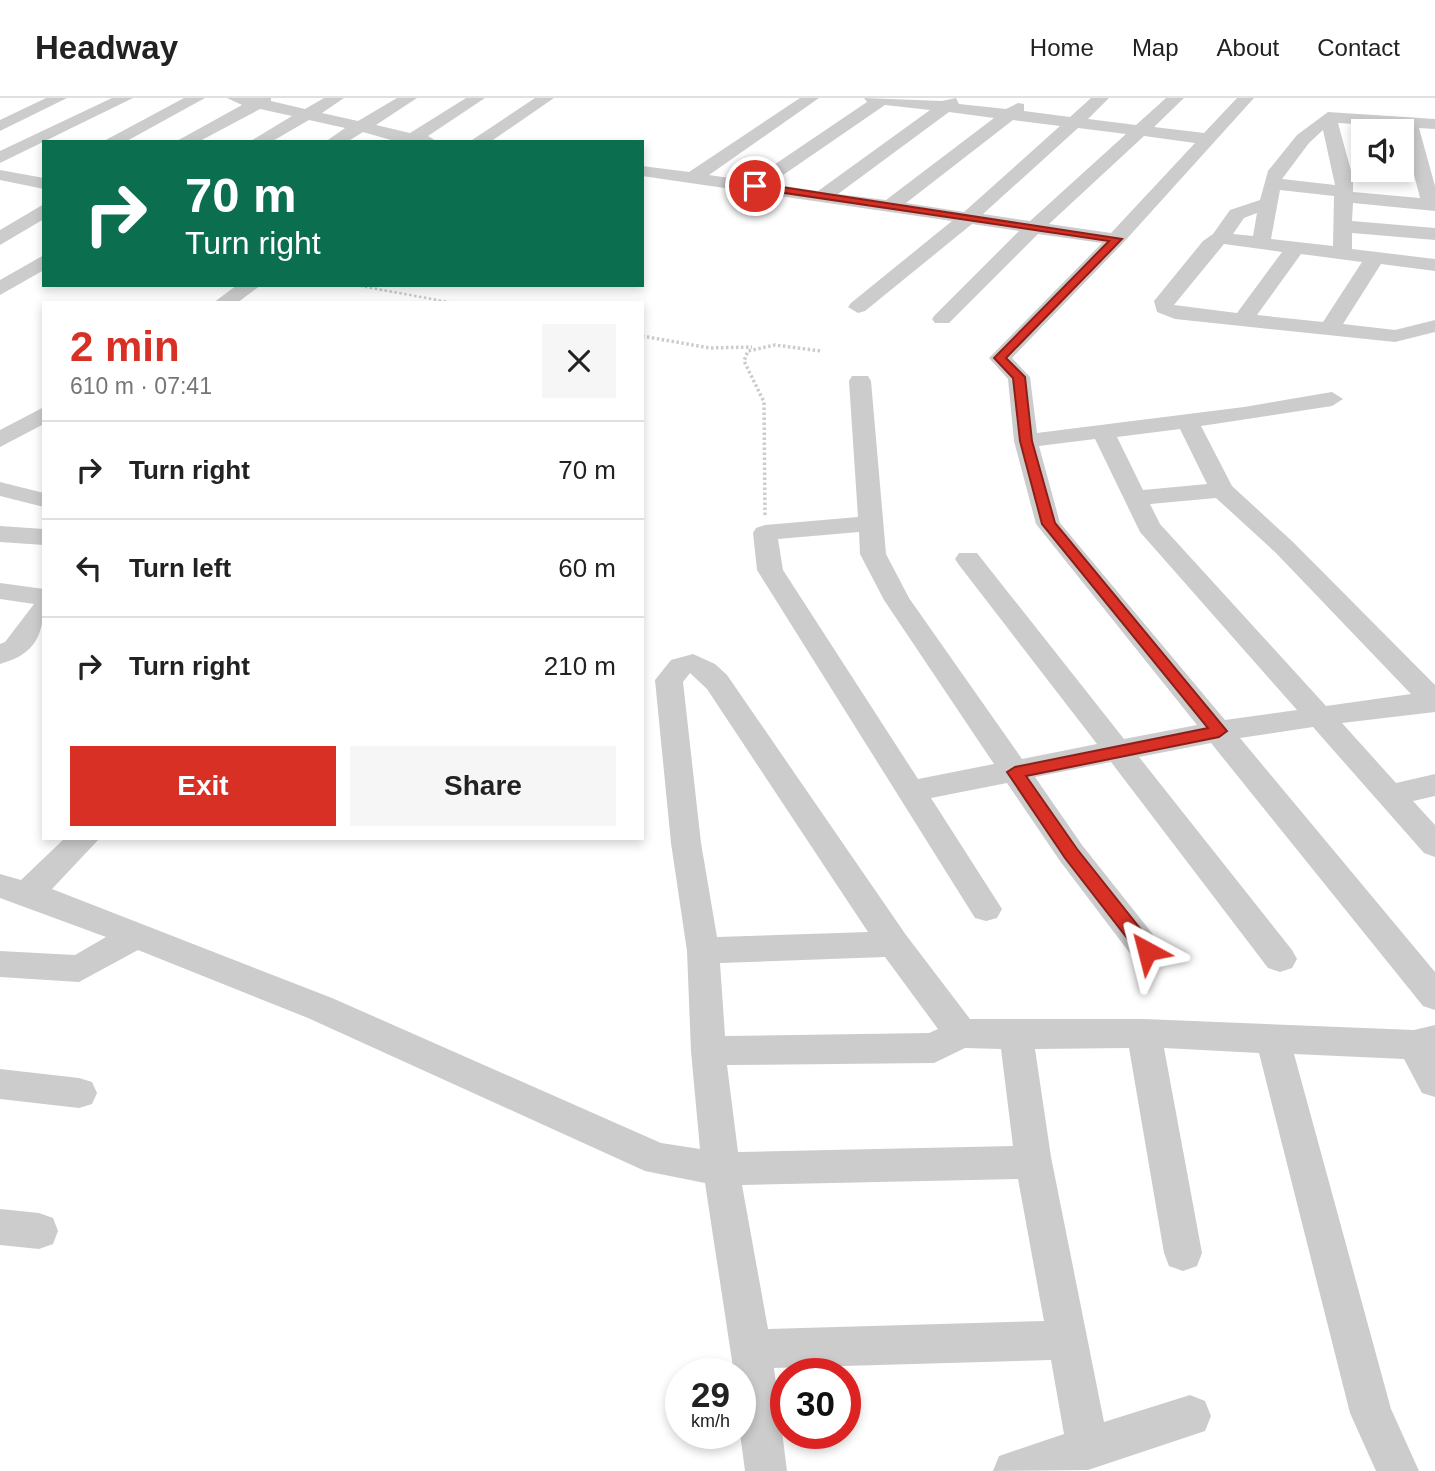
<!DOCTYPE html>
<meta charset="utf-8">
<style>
:root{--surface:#fff;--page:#f6f6f6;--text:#222;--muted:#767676;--line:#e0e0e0;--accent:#d93025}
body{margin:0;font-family:Helvetica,sans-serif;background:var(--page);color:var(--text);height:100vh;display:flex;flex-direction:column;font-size:26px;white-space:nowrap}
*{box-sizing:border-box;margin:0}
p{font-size:23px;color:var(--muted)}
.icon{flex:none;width:38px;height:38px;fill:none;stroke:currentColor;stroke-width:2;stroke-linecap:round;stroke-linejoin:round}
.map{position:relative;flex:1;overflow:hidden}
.details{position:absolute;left:42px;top:203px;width:602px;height:539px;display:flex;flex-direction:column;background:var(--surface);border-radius:0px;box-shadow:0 4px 10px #0003}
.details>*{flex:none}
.hud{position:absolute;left:42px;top:42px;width:602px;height:147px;border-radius:0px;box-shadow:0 4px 10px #0003;background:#0b6e4f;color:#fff;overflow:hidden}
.controls{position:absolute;left:1351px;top:21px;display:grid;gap:14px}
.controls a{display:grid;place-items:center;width:63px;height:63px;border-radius:0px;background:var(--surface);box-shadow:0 4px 10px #0003;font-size:35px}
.speed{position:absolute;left:665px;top:1260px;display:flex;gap:14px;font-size:35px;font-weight:700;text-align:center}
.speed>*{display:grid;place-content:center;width:91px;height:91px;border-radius:50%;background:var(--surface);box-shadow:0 4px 10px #0003;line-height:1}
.speed small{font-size:18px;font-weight:400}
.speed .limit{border:10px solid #d22;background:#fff;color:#111}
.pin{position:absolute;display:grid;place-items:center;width:60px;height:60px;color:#fff;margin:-30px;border:4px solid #fff;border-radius:50%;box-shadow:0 2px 7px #0007}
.me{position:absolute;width:77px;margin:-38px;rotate:322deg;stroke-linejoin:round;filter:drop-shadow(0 0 5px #0008)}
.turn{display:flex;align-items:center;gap:24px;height:147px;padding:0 28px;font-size:32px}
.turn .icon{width:91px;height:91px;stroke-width:2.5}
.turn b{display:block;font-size:49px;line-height:60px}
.round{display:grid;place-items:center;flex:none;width:74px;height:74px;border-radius:0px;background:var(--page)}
.overview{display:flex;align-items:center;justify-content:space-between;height:119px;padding:0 28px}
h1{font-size:42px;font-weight:800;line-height:52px;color:var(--accent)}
.button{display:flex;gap:14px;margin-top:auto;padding:14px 28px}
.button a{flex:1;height:80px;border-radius:0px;background:var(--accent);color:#fff;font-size:28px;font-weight:800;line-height:80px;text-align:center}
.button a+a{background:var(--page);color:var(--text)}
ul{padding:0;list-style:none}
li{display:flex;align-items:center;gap:21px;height:98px;padding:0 28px;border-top:2px solid var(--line)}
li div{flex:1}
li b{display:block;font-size:26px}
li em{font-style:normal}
header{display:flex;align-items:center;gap:42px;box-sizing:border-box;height:98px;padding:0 35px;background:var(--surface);border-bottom:2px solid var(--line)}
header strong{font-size:33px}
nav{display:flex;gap:38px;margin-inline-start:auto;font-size:24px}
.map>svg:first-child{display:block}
</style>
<header>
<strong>Headway</strong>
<nav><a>Home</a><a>Map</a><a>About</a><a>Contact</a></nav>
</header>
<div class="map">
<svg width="1435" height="1373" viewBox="0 0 1435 1373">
<rect width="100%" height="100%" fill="#fff"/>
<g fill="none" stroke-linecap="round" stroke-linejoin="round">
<!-- path-far1 -->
<path stroke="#ccc" stroke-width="2.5" stroke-dasharray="2.5 2.5" stroke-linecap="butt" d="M355,187L454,205"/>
<!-- path -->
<path stroke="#ccc" stroke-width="3.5" stroke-dasharray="2.5 2.5" stroke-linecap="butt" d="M642,238L710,250L752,249
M765,417L764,304L744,263L748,253L775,247L821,253"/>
<!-- minor -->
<path fill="#ccc" fill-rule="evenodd" d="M46,0H67L0,33V22Z
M112,0H133L0,65V53Z
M184,0H205L125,44H102Z
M227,0H271V3L305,11L324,0H344L322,15L358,23L397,0H417L376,27L410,35L466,0H485L428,38L438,44H398L363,34L347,44H325L345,30L309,22L271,44H249L292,18L260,11L198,44H175L242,7Z
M535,0H554L490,44H469Z
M800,0H819L709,77L750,83L867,4L864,0L942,3L956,0L959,6L1006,11L1018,5L1024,6V13L1070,19L1091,0H1109L1088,21L1136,27L1166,0H1184L1154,29L1204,35L1237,0H1254L1123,145L1012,260L1030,279L1037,335L1244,309L1332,294L1343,301L1332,308L1201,328L1232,388L1293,444L1435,587V614L1342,625L1396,685L1435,676V698L1413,703L1435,727V759L1424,755L1313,629L1240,640L1435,874V912L1423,908L1211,645L1139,659L1292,852L1297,861L1292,870L1280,874L1268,870L1111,664L1035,679L1082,747L1159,844L1163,853L1159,862L1147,866L1135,862L1060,763L1007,685L931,700L1002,811L997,820L986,823L975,820L757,472L753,435L756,430L765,427L858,419L849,283L852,278H868L871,283L886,456L909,500L1022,661L1097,646L959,467L955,461L959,455H977L1124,641L1197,627L1036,426L1014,343L1008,281L989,260L1102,145L1038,136L949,225H935L932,221L935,217L1019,133L972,126L865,213L858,215L848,209L851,205L952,123L642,78V68L689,74ZM885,7L930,12L818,93L770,86ZM949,14L994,20L886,102L838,96ZM1013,22L1060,28L964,114L906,105ZM1078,30L1126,36L1030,123L983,116ZM1144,38L1195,45L1111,135L1049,126ZM1180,331L1207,386L1143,392L1117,339ZM1095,341L1140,434L1297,612L1225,622L1060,425L1039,348ZM1216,400L1275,454L1411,596L1326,608L1160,426L1150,406ZM859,434L860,456L884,502L994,666L918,681L783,472L778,441Z
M1328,14L1435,21V31L1419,30L1435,88V113L1353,105L1352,123L1435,130V142L1352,135V151L1435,161V173L1381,166L1343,226L1395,232L1435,222V234L1395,244L1175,221L1157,214L1154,203L1203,143L1213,136L1230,112L1260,102L1268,73L1297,37ZM1338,25L1402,29L1420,100L1353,94V80ZM1323,32L1335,87L1282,81L1309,45ZM1280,92L1334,98L1333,148L1271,141ZM1257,115L1253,138L1233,136L1244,120ZM1224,146L1282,154L1237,215L1174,207ZM1301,156L1362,164L1323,224L1257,217Z
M0,72L44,80V91L0,82Z
M44,106V121L0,147V132Z
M44,157V172L0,197V182Z
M237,187H261L237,205H213Z
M44,309V326L0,349V332Z
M0,384L44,395V409L0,398Z
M0,428L44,431V447L0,444Z
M0,485L44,491C44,529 43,554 0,566V546L5,544L34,506L0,501Z
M693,556L715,566L727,577L906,837L970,921H1144L1414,932L1435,927V999L1422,995L1404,961L1294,956L1391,1311L1419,1373H1376L1350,1315L1259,955L1164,950L1202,1155L1197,1168L1183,1173L1169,1168L1164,1155L1129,950L1035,951L1051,1059L1104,1324L1190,1297L1205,1303L1211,1318L1205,1333L1088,1372L993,1373L999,1358L1064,1336L1051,1262L774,1270L787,1373H745L740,1335V1276H734L705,1085L645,1073L308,920L138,852L79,884L0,879V853L75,857L106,839L0,800V776L21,782L65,740H100L52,791L332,900L661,1045L700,1051L691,953L687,853L671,745L655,582L671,562ZM690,575L707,591L868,834L717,839L701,745L683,584ZM885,859L938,931L929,935L725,938L720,865ZM965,950L1001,951L1013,1048L738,1054L727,967L934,965ZM1018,1081L1044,1223L768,1231L742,1087Z
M0,971L79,980L92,984L97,995L92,1006L79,1010L0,1001Z
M0,1111L39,1115L53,1120L58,1133L53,1146L39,1151L0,1147Z"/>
</g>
<!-- route -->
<path fill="#d93025" stroke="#8d1f18" stroke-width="2" d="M755,85L1122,141L1006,260L1025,279L1032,343L1055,425L1227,633L1219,639L1026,678L1077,751L1154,848L1156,853L1154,858H1141L1065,760L1007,674L1015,669L1208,630L1042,426L1020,343L1013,280L994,260L1109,143L751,90Z"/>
</svg>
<div class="controls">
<a><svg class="icon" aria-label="sound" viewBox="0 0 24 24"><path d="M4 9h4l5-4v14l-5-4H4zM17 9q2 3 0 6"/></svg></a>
</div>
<div class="speed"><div>29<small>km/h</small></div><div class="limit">30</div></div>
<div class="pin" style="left:755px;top:88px;background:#d93025"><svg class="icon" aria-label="arrive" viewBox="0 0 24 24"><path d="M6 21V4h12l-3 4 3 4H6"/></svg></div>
<svg class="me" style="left:1147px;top:853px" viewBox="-20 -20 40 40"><path d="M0-17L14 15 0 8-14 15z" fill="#d93025" stroke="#fff" stroke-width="4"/></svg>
<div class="hud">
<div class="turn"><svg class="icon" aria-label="right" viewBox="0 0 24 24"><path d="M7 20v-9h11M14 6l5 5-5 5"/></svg><div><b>70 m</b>Turn right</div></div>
</div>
<section class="details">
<div class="overview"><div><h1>2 min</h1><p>610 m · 07:41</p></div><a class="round"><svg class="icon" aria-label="close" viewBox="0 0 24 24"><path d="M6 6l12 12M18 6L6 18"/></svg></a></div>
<ul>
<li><svg class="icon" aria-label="right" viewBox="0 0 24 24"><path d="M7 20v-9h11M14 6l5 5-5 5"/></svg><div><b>Turn right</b></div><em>70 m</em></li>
<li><svg class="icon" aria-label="left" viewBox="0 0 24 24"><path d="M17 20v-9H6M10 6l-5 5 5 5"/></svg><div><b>Turn left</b></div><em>60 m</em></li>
<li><svg class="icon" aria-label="right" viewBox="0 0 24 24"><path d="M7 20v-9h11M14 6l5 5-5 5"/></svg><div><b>Turn right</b></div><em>210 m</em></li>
</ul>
<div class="button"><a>Exit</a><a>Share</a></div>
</section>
</div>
